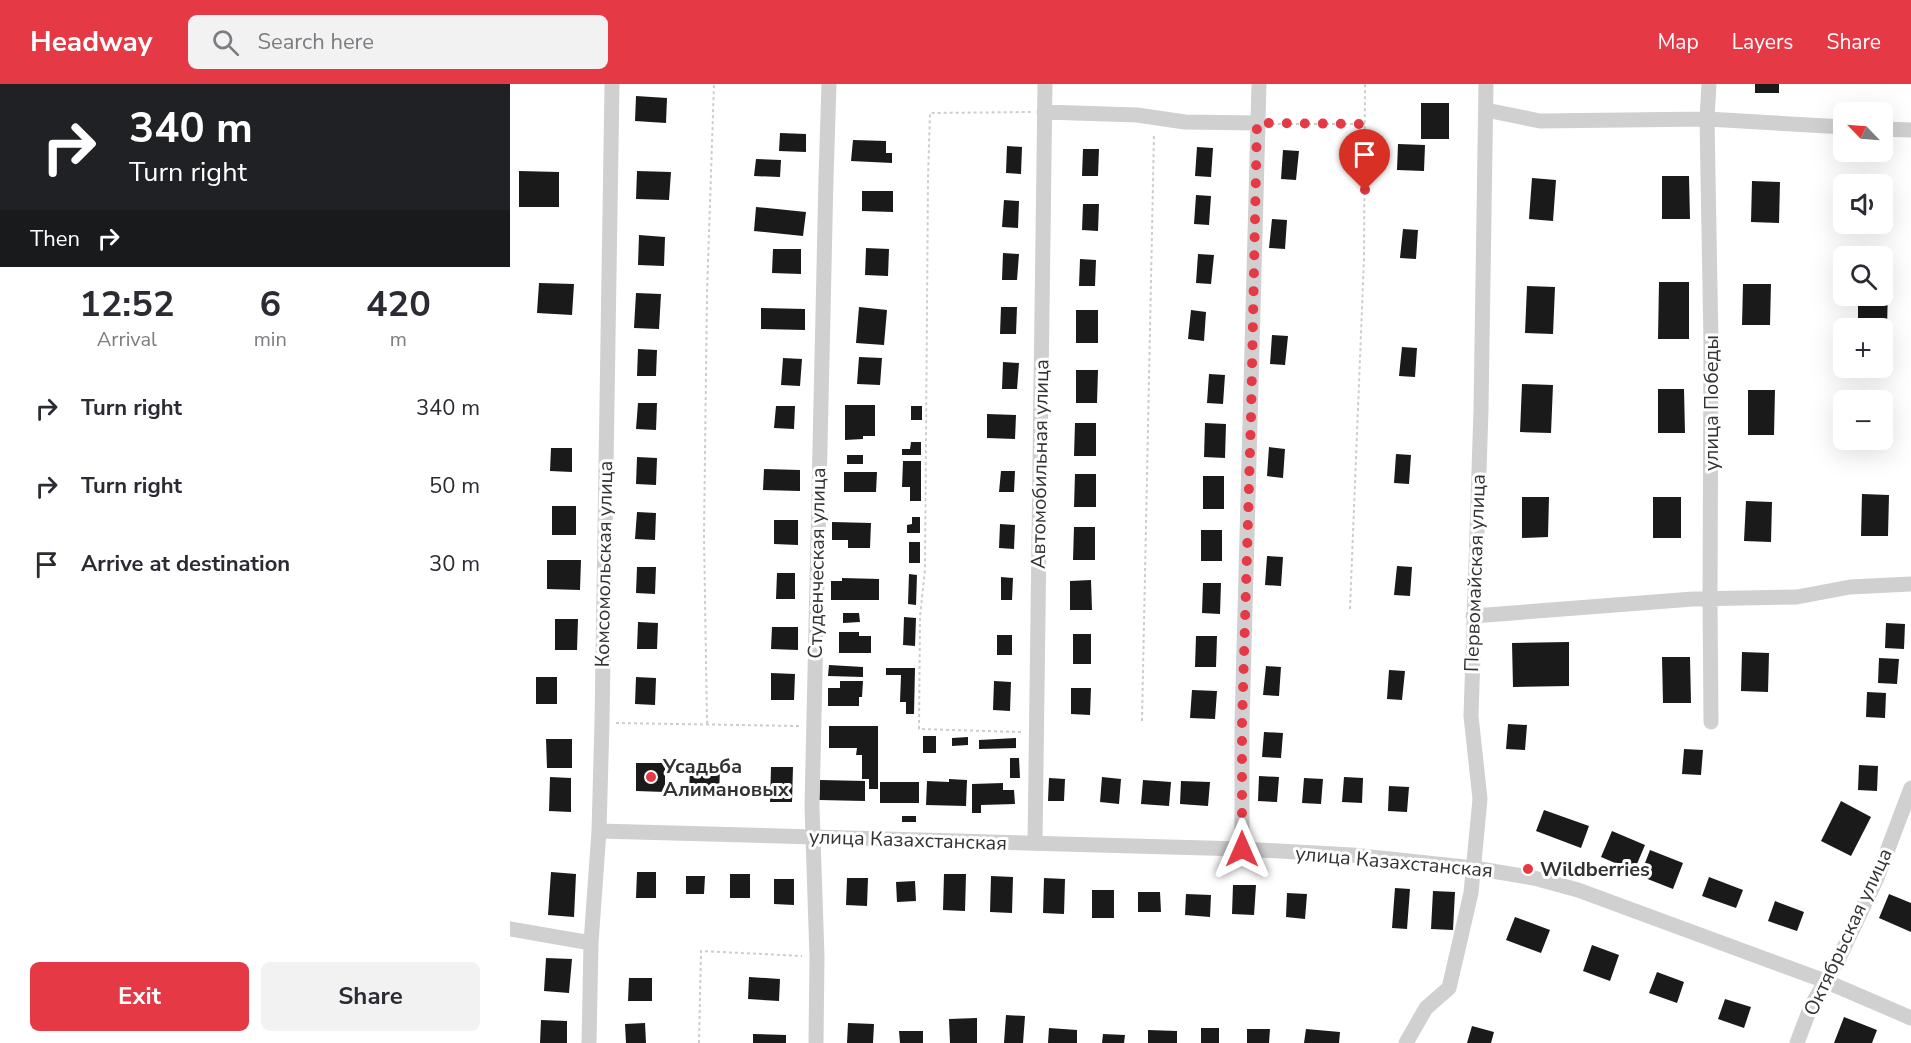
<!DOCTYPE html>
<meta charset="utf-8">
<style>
:root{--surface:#fff;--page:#f2f2f3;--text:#2b2b33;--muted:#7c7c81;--accent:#e63946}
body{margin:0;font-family:"Nunito Sans",sans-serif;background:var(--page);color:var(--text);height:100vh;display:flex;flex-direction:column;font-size:22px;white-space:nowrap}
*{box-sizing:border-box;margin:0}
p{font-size:20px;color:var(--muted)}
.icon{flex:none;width:33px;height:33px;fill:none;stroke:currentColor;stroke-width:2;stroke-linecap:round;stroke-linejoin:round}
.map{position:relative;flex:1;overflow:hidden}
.sheet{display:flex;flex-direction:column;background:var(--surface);width:510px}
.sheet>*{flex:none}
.hud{background:#202124;color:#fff;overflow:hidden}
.needle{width:39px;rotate:295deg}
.buttons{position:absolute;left:1323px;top:18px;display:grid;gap:12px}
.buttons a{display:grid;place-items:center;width:60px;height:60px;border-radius:9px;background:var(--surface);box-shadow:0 6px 24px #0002;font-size:30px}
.pin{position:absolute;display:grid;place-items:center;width:51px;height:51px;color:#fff;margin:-62px -26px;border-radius:50% 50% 50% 0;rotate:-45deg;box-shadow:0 0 6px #0007}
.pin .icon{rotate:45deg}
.me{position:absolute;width:66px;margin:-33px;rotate:0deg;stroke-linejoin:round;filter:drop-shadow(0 0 4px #0008)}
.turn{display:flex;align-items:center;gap:21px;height:126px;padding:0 30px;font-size:27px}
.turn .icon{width:78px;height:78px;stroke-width:2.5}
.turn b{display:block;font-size:42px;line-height:51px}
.then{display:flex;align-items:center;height:57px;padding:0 30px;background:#0003;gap:12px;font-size:22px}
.eta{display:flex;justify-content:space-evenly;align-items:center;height:102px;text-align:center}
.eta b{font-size:36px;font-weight:700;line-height:42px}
.action{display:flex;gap:12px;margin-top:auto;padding:12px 30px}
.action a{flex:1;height:69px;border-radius:9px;background:var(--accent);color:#fff;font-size:24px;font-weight:700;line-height:69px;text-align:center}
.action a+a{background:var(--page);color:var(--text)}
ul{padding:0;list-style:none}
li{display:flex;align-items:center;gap:18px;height:78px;padding:0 30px}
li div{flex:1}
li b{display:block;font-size:22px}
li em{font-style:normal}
header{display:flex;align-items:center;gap:36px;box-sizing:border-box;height:84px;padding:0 30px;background:var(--accent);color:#fff}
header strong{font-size:28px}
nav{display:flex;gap:33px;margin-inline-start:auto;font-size:21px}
.search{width:420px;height:54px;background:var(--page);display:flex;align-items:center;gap:15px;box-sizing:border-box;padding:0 21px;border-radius:9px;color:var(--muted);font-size:22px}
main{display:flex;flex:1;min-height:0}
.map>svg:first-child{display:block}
</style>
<header>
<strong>Headway</strong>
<div class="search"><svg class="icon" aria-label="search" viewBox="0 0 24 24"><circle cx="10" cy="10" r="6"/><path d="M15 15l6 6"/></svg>Search here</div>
<nav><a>Map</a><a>Layers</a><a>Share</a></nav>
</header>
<main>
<section class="sheet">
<div class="hud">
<div class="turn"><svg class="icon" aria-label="right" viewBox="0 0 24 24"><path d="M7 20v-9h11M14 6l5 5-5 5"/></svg><div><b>340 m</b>Turn right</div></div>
<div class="then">Then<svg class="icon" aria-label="right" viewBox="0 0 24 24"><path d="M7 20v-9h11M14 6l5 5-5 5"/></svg></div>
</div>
<div class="eta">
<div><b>12:52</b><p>Arrival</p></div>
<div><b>6</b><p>min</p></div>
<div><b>420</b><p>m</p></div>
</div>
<ul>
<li><svg class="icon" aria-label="right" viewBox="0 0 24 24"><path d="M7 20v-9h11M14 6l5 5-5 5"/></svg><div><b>Turn right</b></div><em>340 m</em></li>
<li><svg class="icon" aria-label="right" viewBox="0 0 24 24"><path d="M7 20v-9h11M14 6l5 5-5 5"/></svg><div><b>Turn right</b></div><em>50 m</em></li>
<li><svg class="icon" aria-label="arrive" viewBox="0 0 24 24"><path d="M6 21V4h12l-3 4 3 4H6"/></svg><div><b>Arrive at destination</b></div><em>30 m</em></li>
</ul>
<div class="action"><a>Exit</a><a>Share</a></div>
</section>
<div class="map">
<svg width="1401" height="959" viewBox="0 0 1401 959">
<rect width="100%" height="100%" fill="#fff"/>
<!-- building -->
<path fill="#1a1a1a" d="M1245,0H1269V9H1245Z
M126,12L157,14L156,39L125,37Z
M911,19H939V55H911Z
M270,49L296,50V68L269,67Z
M343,56L376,57V69H382V79L341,77Z
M888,60L915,61L914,87L887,86Z
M497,62L512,63L511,90L496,89Z
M687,63L703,64L701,93L685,92Z
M573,65H589L588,92H572Z
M773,66L789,67L786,96L771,95Z
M246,75L271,76L270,93L244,92Z
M9,87L49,88V123H9Z
M127,87L161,88L159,116L126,115Z
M1152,92H1179L1180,135H1152Z
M1022,94L1046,96L1043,137L1019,135Z
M1242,97L1270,98L1269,139L1241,138Z
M1353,98L1381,99L1379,144L1351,143V140H1372V100H1353Z
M352,107H383V128L352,127Z
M686,111L701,112L699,141L684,140Z
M494,116L509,117L508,144L492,143Z
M573,120H589L588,147L572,146Z
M246,123L296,128L293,152L244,147Z
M762,135L777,136L775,165L759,164Z
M893,145L908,146L906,175L890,174Z
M129,151L155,153L154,182L128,181Z
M356,164L379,165L378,192L355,191Z
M263,165H291V190L262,189Z
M493,169L509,170L507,196H492Z
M688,170L704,171L701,200L686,199Z
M570,175L586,176L585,202H569Z
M1149,198H1179V255H1148Z
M29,199L64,200L62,231L27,229Z
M1233,200H1261L1260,241H1232Z
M1017,202L1045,203L1043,250L1015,249Z
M1372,205H1378L1377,244L1348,243V212H1372Z
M126,209L151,210L149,245L124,244Z
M349,223L377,226L374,261L346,259Z
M491,223H507L506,250H490Z
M251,224L295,225V246L251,245Z
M566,226H588V259H566Z
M681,226L696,228L694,257L678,255Z
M762,251L778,252L775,281L760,280Z
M892,263L907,264L905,293L889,292Z
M128,265L147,266L146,292H127Z
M349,273L372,274L370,301L347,300Z
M273,274L292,275L290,302L271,301Z
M493,278L509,279L507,305H492Z
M566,286H588L587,319H566Z
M699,290L715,291L713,320L697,319Z
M1012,300L1043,301L1041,349L1010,348Z
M1148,305H1174L1175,349H1148Z
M1238,306H1265L1264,351H1238Z
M1377,315V351H1372V316Z
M128,319H147L146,346L126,345Z
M335,321H365V352H353V355L335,356Z
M266,322H285L284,345L264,344Z
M401,322H412V336H401Z
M477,330L506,331L505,355L477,354Z
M565,339H586V372H564Z
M695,339L716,340L715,374L694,373Z
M401,358H411V371H392V365H400Z
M759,363L775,365L773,394L757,392Z
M41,364H62V388L40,387Z
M886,370L901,371L899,400L884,399Z
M337,371H353V380H337Z
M127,373L147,374L146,401L126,400Z
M393,377H411V417H400V403H392Z
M254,385L290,386V407L253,406Z
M491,387H505L504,408H489Z
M334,388H367L366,408H334Z
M565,390H586V423H564Z
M693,392H714V425H693Z
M1352,410L1379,411L1378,452H1351Z
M1012,413H1039L1038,453L1012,454Z
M1143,413H1171V454H1143Z
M1236,417L1262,418L1261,458L1234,457Z
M42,422H66V451H42Z
M127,428L146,429L145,456L125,455Z
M402,433H410V449H397V441L402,440Z
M264,436H288V461L264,460Z
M322,438L361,439L360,464H338V456H322Z
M490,440L505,441L504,465L489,464Z
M564,443H585V476H563Z
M691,446H712V477H691Z
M399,458H410V479H399Z
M757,472L773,473L771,502L755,501Z
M37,476H71L70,506L37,505Z
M887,482L902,483L900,512L884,511Z
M127,483H146L145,510L126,509Z
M267,489H285V515H266Z
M399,490L407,491L406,521L398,520Z
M491,493L503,494L502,516H491Z
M332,494L369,495V516H321V497H332Z
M581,496L582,526H560V497Z
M693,499H711L710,530L692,529Z
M333,529H349L350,538L333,539Z
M394,533L406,534L405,562L393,561Z
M45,535H68L67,566H45Z
M128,538L148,539L147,565H127Z
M1376,539L1395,540L1394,565L1375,564Z
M262,543H288V566L261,565Z
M329,548H349V552H361V569H329Z
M563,550H581V580H563Z
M487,551H502V571H487Z
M686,552H707L706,583H685Z
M1059,558V602L1003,603L1002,559Z
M1232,568L1259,569L1258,608L1231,607Z
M1152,573H1180L1181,619H1153Z
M1369,574L1389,575L1387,600L1368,599Z
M319,581L353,583V593L318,592Z
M756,582L771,583L769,612L753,611Z
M376,584H405L404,630H396V618H390L391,591H376Z
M879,586L895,587L892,616L877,615Z
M261,589L285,590L284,616H261Z
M26,593H47V620H26Z
M126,593L146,594L145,621L125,620Z
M330,597H353L352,613H349V622H318V604H330Z
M484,597L501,598L500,627L483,626Z
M561,604H581L580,631L561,630Z
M682,606L707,607L705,635L680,634Z
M1357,608L1376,609L1375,634L1356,633Z
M998,640L1017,641L1015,666L996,665Z
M319,642H368V705H359V695H352V671H346L347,664H319Z
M754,648L773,649L771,674L752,673Z
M413,652H426V669H413Z
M458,653V661L442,662V654Z
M506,654V664L469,665V656Z
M36,655H62V684H37Z
M1174,665L1193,666L1191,691L1172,690Z
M500,674H509L510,694H500Z
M126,679H155V708L126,707Z
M1349,681L1368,682L1367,707L1348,706Z
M180,683H210L209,713L179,712Z
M261,683H283L282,718H260Z
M749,692L769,693L767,718L748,717Z
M40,693L61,694V728L39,727Z
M592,693L611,695L609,720L590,718Z
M834,693L853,694L852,719L832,718Z
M539,694L555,695L554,717H538Z
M794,694L813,695L811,720L792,719Z
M439,695L457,696L456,722L416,721L417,697L439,698Z
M310,696L355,697V717L309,716Z
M633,696L661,698L659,722L631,720Z
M671,697L700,698L698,722L670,720Z
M370,698H409V719H370Z
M493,699V706H504L505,720L471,721V729H462V700Z
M879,702L899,703L897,728L878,727Z
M1331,717L1361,733L1341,772L1311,757Z
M1034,726L1079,742L1071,764L1026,747Z
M392,732H406V738H392Z
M1102,747L1135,761L1124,787L1091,773Z
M1140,766L1173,779L1163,805L1130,792Z
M41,788L66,790L64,833L38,831Z
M127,788H146V814H126Z
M220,790H240V814H220Z
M434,790H456L455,827L433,826Z
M176,792H195L194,810H176Z
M481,792L503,793L502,829L480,828Z
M1199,793L1233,806L1226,824L1192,812Z
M337,794H358L357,822L336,821Z
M534,794L555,795L554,830L533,829Z
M264,795H284V821L264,820Z
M405,797L406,817L387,818L386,798Z
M723,801H746L744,831L722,830Z
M885,804L900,805L897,845L882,844Z
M582,806H604V834H582Z
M923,807L945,808L943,846L921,845Z
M628,808H650L651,828H628Z
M777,809L797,810L795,835L776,833Z
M676,810L701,811L700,833L675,831Z
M1379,810L1401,819V848L1369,834Z
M1265,817L1294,828L1287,847L1258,837Z
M1005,833L1040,846L1031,869L996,856Z
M1082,861L1109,871L1100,897L1073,887Z
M36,874L62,875L59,909L34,907Z
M1147,888L1174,898L1167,919L1139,909Z
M239,893L270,895L269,917L238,915Z
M119,894H142V917H118Z
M1215,915L1241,923L1234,944L1208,935Z
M496,931L515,932L513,959H494Z
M1334,933L1367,946L1362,959H1324Z
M467,934V959H440L439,935Z
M31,936L57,937V959H30Z
M135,939L136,959H116L115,940Z
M338,939L364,940L363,959H337Z
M962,942L984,948L981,959H957Z
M539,944L567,946V959H538Z
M691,944H709V959H691Z
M737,945H760L759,959H737Z
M796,945L830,948L829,959H794Z
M638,946L667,947V959H638Z
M389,947H413V959H390Z
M243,950L276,951V959H243Z
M593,950L615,951L614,959H592Z"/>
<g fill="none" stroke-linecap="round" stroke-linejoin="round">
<!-- path -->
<path stroke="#cdcdcd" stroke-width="2" stroke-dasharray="3 3" stroke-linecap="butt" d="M762,40H855
M840,525L854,174L855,0
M632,637L644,49
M106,639L289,642
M197,640L194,451L197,209L204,0
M511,648L409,645L410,532L415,486L418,94L420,29L521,28
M189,959L191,867L292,872"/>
<!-- minor -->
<path stroke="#d0d0d0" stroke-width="15" d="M1199,0L1197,35L1201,260L1200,515L1201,638
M976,26L1030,37L1197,35L1334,43
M534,28L627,31L675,38L747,39
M1372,45L1401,46
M963,532L1183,515L1287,513L1340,503L1401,500
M89,747L732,765L842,771L964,784L1024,794L1068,806L1315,897L1401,934
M525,759L535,0
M732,765V640L749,0
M0,845L81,859
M79,959L81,859L89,747L92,638L102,0
M306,959L307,873L302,723L316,94L319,0
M896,959L916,924L939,904L961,809L970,715L961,632L971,326L976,0
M1287,959L1301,922L1327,878L1367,794L1401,704"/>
</g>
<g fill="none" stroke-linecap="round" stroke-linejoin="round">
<!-- route -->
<path stroke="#e63946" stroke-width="10" stroke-dasharray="0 18" d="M732,765V640L741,333L747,39L855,40V107"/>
</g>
<!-- markers -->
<g fill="#e63946" stroke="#fff" stroke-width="2">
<circle cx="141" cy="693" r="6"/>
<circle cx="1018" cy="785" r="6"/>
</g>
<g text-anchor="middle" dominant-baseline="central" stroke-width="6" stroke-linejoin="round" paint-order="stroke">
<!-- street labels -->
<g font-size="20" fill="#333" stroke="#fff">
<text transform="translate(1201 319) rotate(-90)">улица Победы</text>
<text transform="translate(530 380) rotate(-89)">Автомобильная улица</text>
<text transform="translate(307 479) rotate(-89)">Студенческая улица</text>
<text transform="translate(94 480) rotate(-89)">Комсомольская улица</text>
<text transform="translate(965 489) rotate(-88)">Первомайская улица</text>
<text transform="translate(398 756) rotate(2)">улица Казахстанская</text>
<text transform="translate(884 778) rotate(5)">улица Казахстанская</text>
<text transform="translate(1338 848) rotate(-65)">Октябрьская улица</text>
</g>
<!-- poi labels -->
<g font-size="20" font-weight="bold" fill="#333" stroke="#fff" text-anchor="start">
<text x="153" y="682">Усадьба<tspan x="153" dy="23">Алимановых</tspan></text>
<text x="1030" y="785">Wildberries</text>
</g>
</g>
</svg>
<div class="buttons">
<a><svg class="needle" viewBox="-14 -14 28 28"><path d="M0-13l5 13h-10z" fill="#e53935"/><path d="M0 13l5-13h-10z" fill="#7c7c81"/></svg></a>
<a><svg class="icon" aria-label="sound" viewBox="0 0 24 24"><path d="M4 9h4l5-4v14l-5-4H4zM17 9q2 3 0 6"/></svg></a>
<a><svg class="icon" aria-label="search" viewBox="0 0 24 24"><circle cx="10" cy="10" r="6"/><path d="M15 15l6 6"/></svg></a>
<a>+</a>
<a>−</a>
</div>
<div class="pin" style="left:855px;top:107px;background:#d93025"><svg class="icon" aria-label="arrive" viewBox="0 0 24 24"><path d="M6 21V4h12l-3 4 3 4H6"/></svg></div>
<svg class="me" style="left:732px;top:765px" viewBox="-20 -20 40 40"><path d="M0-17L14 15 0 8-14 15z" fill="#e63946" stroke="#fff" stroke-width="4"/></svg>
</div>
</main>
